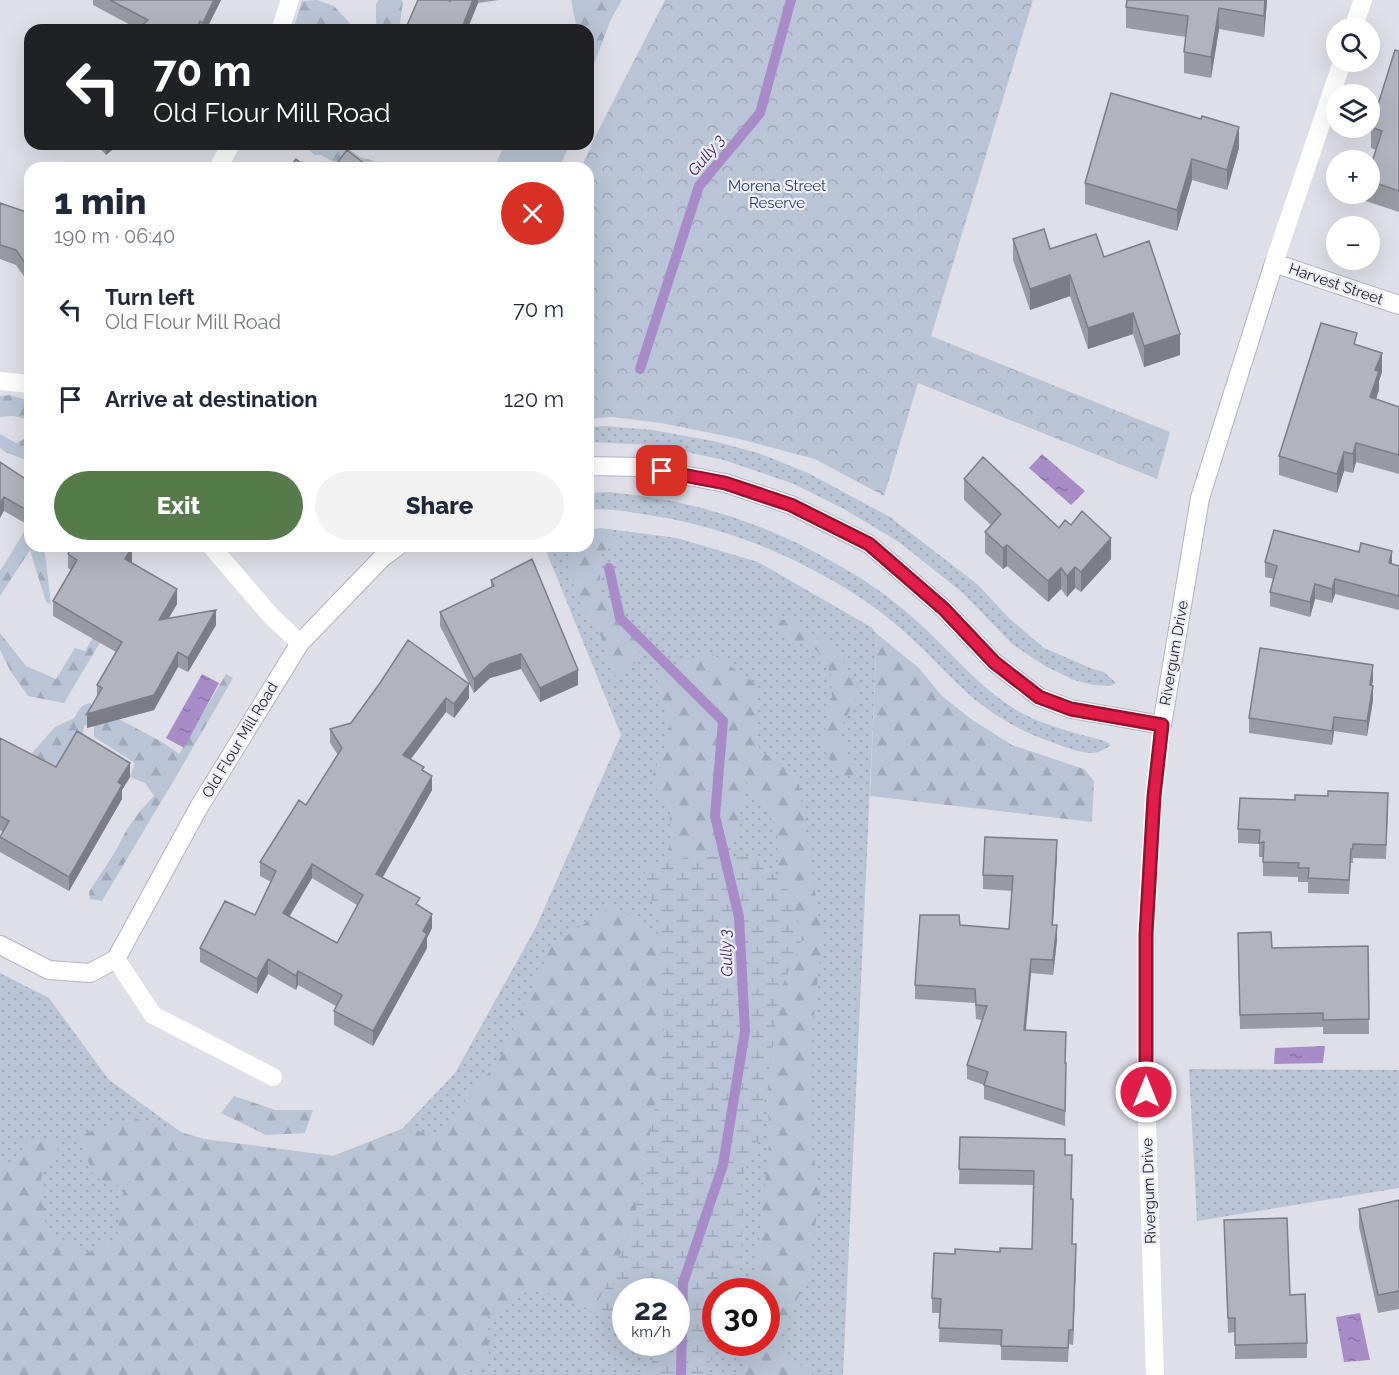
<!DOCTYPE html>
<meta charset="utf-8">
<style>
:root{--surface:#fff;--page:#f2f2f3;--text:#1f2937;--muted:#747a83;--accent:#557b4b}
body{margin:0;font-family:Raleway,sans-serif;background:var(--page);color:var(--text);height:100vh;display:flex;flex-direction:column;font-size:22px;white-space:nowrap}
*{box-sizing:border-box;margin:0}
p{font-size:20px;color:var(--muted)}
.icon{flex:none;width:33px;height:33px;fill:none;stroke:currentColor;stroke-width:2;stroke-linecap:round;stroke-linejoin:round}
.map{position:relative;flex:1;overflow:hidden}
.drawer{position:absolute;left:24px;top:162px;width:570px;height:390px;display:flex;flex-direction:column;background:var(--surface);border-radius:18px;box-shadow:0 6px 24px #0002}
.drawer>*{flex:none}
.hud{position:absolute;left:24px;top:24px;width:570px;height:126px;border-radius:18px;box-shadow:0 6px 24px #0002;background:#202124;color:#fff;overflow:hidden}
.fabs{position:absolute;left:1326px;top:18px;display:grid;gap:12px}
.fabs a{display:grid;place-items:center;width:54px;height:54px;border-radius:50%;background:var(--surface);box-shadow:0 6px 24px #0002;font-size:30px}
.speed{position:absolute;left:612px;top:1278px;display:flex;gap:12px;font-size:30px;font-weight:700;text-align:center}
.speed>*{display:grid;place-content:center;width:78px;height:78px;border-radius:50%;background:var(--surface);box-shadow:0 6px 24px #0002;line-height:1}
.speed small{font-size:15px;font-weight:400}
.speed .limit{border:9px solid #d22;background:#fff;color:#111}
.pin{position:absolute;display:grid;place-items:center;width:51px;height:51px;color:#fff;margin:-26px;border-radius:12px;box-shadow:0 3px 9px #0006}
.me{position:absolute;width:66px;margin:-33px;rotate:0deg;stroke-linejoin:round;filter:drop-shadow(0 0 4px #0008)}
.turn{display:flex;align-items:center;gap:21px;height:126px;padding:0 30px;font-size:27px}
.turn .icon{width:78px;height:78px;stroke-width:2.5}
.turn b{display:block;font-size:42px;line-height:51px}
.round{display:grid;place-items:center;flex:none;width:63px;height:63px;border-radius:32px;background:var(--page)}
.headline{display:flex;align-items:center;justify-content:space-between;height:102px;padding:0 30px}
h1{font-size:36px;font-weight:800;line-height:45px}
.primary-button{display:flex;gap:12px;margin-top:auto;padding:12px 30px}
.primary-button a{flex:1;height:69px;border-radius:36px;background:var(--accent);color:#fff;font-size:24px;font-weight:800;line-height:69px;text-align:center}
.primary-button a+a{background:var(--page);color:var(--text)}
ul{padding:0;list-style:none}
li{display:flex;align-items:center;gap:18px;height:90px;padding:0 30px}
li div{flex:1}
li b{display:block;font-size:22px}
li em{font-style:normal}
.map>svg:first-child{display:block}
</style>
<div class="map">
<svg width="1399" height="1375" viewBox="0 0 1399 1375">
<defs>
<pattern id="grass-dots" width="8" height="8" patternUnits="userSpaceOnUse" patternTransform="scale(1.5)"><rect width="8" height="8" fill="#b9c5d7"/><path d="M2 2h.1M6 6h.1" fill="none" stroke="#9fa9b9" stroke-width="1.8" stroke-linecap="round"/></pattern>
<pattern id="forest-firs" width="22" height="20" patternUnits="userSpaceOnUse" patternTransform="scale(1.5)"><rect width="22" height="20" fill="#b9c5d7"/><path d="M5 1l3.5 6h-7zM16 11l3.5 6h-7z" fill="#9fa9b9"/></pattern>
<pattern id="wetland-marsh" width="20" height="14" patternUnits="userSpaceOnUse" patternTransform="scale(1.5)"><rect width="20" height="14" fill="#b9c5d7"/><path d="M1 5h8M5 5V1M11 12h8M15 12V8" fill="none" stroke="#9fa9b9"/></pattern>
<pattern id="park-crowns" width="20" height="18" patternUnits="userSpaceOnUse" patternTransform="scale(1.5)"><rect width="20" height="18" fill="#b9c5d7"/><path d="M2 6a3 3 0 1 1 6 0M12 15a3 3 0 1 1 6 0" fill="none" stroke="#9fa9b9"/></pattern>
<pattern id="water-ripples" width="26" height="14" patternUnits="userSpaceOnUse" patternTransform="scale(1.5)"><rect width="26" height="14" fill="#a98cc7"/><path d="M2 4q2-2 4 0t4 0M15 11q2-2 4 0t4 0" fill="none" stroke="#8972a2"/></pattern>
</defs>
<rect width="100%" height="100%" fill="#dedfe8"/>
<!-- grass -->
<path fill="url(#grass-dots)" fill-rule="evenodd" d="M606,426L652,430L713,441L758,453L808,473L890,517L977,584L1009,618L1044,648L1093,669L1104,672L1116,683L1110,686L1093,685L1074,680L1045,666L1012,644L963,593L899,542L844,509L794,484L724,460L654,445L588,442V427Z
M609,492C691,500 761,521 833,562C844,569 857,575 868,583C886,595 905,610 921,625C954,655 981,690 1020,712C1043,725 1075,733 1101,740L1109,743L1110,746C1106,748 1099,753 1094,753C1084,754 1064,747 1054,743C1021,732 988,713 962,688C944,671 928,653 910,637C891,619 868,602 845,588C783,550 714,524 642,514C624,511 606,508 588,510V493Z
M600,528L677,538L758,562L871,627L877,634L843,1375H0V973L49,998L109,1080L221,1161L233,1143L333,1156L402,1129L455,1073L536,927L621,735L544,546H588V530ZM626,1292H676V1342H626ZM716,1292H766V1342H716Z
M1189,1069L1399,1070V1188L1197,1221Z"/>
<!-- forest -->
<path fill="url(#forest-firs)" d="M317,0L334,6L356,30H293L302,1Z
M379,0H401L403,2L400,23L401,30H373L376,27V4Z
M571,0H622L611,19L591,72L588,74V30H570L576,24Z
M301,144H342L360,157L374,161L383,168H344L321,155H315Z
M10,395L30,401V420L13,416L0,417V396Z
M0,434L16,443L30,436L29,461L5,452L0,448Z
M28,526L30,528V546H41L45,554L51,604L46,602L30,550L0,596V571Z
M600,528L627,541L600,553V597L644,632L637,662L614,676L603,640L575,594L567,546H588V532Z
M105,617L111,624L64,703L28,696L11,672L0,650V633L26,666L56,679L75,648L85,651Z
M772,620H791L837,650L859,693L838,733L857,774L839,777L821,743L832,702L831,675L818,651L789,639Z
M877,634L919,668L941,695L971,719L1012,745L1084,769L1094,781L1092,822L870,796Z
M708,651L755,683L759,749L798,777L822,939L811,1041L809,1130L820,1192L808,1275L777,1346L814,1375H742L748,1343L766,1342V1292L754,1291L769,1144L768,1077L781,989L777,828L746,781L737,834L688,894L669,886L670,813L651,779L671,731L656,675Z
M226,674L233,678L184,763L102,901L90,899L89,892L115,852L127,829L141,810L154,796L145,783L130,777L135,763L94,737V724L85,725L81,738L65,766L35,770L32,753L55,727L74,718L81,707L89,703L162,742L179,754Z
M613,905L660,936L664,1026L661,1075L633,1226L604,1290L592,1312L534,1287L488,1317L489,1360L461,1375H0V1164L10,1165L29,1139H63L41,1177L46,1229L85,1254L117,1238L124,1188L94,1177L79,1135L134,1118L204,1139L333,1156L402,1129L437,1134L498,1062L552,945Z
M234,1096L275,1110H313L305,1133L266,1135L221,1113Z"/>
<!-- wetland -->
<path fill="url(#wetland-marsh)" d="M755,856L787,889L803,937L781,989L759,1139L741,1180L743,1212L740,1278L736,1291L716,1292V1342L719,1343L703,1375H645L658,1351L659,1343L676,1342V1292H626L625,1321L592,1312L604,1290L633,1226L661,1075L664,1026L660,936L643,864L692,857Z"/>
<!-- park -->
<path fill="url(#park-crowns)" d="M665,0H1033L931,336L1170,432L1157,479L918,383L884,496L815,459L736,438L661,423L612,417L588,419V168H581L593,141Z"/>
<!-- pitch -->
<path fill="#b9c5d7" d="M505,144H559L568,148L559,168H494Z"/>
<!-- water -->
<path fill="url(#water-ripples)" d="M1042,454L1085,491L1071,505L1029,468Z
M202,674L219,683L184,748L166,738Z
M1325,1046L1323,1063L1274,1064L1275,1048Z
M1360,1313L1370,1360L1344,1362L1336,1317Z"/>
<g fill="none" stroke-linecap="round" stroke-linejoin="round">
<!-- stream -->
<path stroke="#a98cc7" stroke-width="10" d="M640,369L699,186L760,113L791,0
M609,568L620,618L723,721L715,816L739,917L745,1031L723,1165L683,1283L681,1375"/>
<defs>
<path id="secondary" d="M588,466L641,467L725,483L791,505L869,544L944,609L994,662L1039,697L1071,709L1162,725L1200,498L1274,263L1399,305
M0,945L49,970L90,973L116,959L199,807L300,643L382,558L398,546"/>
</defs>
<!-- secondary casing -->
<use href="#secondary" stroke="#b3b3c6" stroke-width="20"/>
<!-- lane -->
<path stroke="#fff" stroke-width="18" d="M0,381L30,384
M116,959L153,1015L273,1077"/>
<!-- street -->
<path stroke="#fff" stroke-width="18" d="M1353,28L1363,0
M280,30L290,0
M218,168L231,144
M1274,263L1342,62
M211,546L272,617L300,643
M1155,1375L1146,1092V934L1154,796L1162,725"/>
<!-- secondary -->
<use href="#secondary" stroke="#fff" stroke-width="18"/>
</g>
<!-- wall -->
<path fill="#989aa4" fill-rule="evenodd" d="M93,0H221L206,30H136L138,29L93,5Z
M418,0H499L478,3L467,30H405Z
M1127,0H1267L1264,37L1219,29L1211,78L1184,73V52L1186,37L1126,28V7Z
M1399,51V212L1366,201V194H1370V168L1376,150L1371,148V127Z
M1201,119L1239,148L1227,190L1192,180L1177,231L1085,204V183Z
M96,144H119L106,155Z
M0,204L29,213L30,209V285L16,265L0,259Z
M1013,239L1050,249L1104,257L1180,355L1144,367L1133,334L1088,349L1070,296L1030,310L1013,260Z
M1357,345L1382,372L1379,381V390L1376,399L1399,407V474L1356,462L1353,473L1344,471L1337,493L1279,475V456Z
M0,462L30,482V526L4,511Z
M964,479L1059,528L1071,525L1111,559L1081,592L1075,588L1067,597L1061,589L1048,602L1007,566L1003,569L985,553V532L991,525L964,500Z
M65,546H131L132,561L131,563L177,604L168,619L216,625L188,672L178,667L154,710L87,728L97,697V685L116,652L53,616V601L71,570L68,568V554L70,549Z
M1265,562L1392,564L1399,566V610L1335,594L1332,603L1315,599L1310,617L1270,606V592L1274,579L1265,577Z
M491,580L578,685L540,702L521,669L490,678L474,693L440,626V612L491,587Z
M1373,679L1372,686L1373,700L1367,736L1334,731L1332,745L1249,733V718Z
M380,683L469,698L454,718L446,712L411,759L424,771L432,790L382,878L420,906L432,928L427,938V948L373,1046L334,1025V1011L336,1006L298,985L296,990L268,974L257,994L200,962V948L255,915L271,882L260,876V862L306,805L338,755L330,743V729L351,723ZM312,878L357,905L337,943L289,917Z
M0,738L56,767L130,777L122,790V799L69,891L0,852V837L3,832L0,830Z
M1388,808L1386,859L1353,858V863H1351L1349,894L1308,893V882H1298V877L1263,876V857H1259V844L1238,843V829Z
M1057,855L1053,925L1057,940L1053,975L1031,973L1026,1030L1065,1063L1066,1077L1065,1126L984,1099V1085L967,1079V1065L982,1020L976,1019L975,1003L915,999V985L960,925L1009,929L1012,891L983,889V875Z
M1238,933L1272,948L1368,946L1369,1034H1323V1027L1240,1029Z
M960,1137L1065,1155L1071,1199L1072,1244L1076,1259L1073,1345L1069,1344L1068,1362L1001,1360V1345L939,1342L940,1313H932V1298L955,1254L1032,1249L1033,1185L959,1184Z
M1399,1200V1309L1378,1313L1359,1227V1209Z
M1224,1220L1290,1295L1307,1343V1358L1235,1359V1332L1228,1333Z"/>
<!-- shaded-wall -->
<path fill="#7c7d86" d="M214,0H221L206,30H203V23Z
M473,0H478V3L467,30H461Z
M1265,0H1267L1264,37V16Z
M1219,8V29L1211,78V57Z
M200,21V30H196Z
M1239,127V148L1227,190V170Z
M106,144H119L106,155Z
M1192,159V180L1177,231V210Z
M1070,275V296L1030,310V289Z
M1133,313V334L1088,349V328Z
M1180,334V355L1144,367V346Z
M1382,353V372L1379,381V390L1370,416V397L1375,370Z
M1356,443V462L1353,473V454Z
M1344,452V471L1337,493V474Z
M4,497V511L0,518V504Z
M1111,538V559L1081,592V572Z
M1007,545V566L1003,569V548Z
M132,547V561L125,574V559Z
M1392,551V565L1389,563Z
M1075,567V588L1067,597V576Z
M1061,568V589L1048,602V581Z
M1335,579V594L1332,603V589Z
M1315,584V599L1310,617V602Z
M177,589V604L159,635V620Z
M216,610V625L188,672V658Z
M178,652V667L154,710L87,728V714Z
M521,654V669L490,678L474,693V679L490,664Z
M1373,665V679L1370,700V685Z
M578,670V685L540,702V688Z
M469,684V698L454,718V704Z
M1373,686V700L1367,736V721Z
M446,698V712L403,769V755Z
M1334,717V731L1332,745V731Z
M130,763V777L122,790V799L69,891V877L118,782Z
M432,776V790L376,889V874Z
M1057,840V855L1052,939V925Z
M312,864V878L283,927V913Z
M432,914V928L427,938V948L373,1046V1031Z
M1057,925V940L1053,975V960Z
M268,959V974L257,994V979Z
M1031,959V973L1024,1044V1030Z
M298,971V985L296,990V976Z
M1076,1244V1259L1073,1345V1330Z"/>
<!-- building -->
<path fill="#b1b3bf" stroke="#7c7d86" stroke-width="1.5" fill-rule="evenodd" d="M110,0H214L203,23L200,21L196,30H136L148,20Z
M418,0H448L450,1V0H473L461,30H452L448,28V30H405Z
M1127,0H1265L1264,16L1219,8L1211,57L1184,52L1188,16L1126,7Z
M1395,50L1399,51V191L1370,181V168L1382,131L1371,127Z
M1111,93L1201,119L1202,116L1239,127L1227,170L1192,159L1177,210L1085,183Z
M347,150L370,168H333Z
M296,159L301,163L302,162L310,168H289Z
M0,203L29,213L30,209V270L16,250L0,245Z
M1044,229L1050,249L1096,234L1104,257L1149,241L1180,334L1144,346L1133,313L1088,328L1070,275L1030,289L1013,239Z
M1321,323L1357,333L1354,344L1382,353L1375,370L1379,371L1370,397L1399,407V455L1356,443L1353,454L1344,452L1337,474L1279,456Z
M983,457L1059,528L1065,520L1071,525L1082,511L1111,538L1081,572L1075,567L1067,576L1061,568L1048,581L1007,545L1003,548L985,532L1001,514L964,479Z
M0,462L30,482V512L4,497L0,504Z
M1274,530L1359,552L1361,543L1392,551L1389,563L1399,566V596L1335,579L1332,589L1315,584L1310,602L1270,592L1277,566L1265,562Z
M72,546H131L132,547L125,559L177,589L159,620L216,610L188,658L178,652L154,695L87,714L102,688L97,685L122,642L53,601L77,560L68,554Z
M532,559L578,670L540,688L521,654L490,664L474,679L440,612L494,586L491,580Z
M408,640L469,684L454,704L446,698L403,755L424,767L422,770L432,776L376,874L420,898L416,904L432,914L423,931L427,934L373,1031L334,1011L342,995L298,971L296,976L268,959L257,979L200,948L225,901L255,915L276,871L260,862L299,800L306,805L342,748L330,729L351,723L380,683ZM312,864L363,895L337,943L283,913Z
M1260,648L1373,665L1370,685L1373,686L1367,721L1334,717L1332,731L1249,718Z
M77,731L130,763L118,782L122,785L69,877L0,837L9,821L0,816V738L56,767Z
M1328,791L1388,793L1386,845L1353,844V849H1351L1349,880L1308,878L1309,868H1298L1299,863L1263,862L1264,842L1259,843L1260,830L1238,829L1240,798L1295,800V795L1328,796Z
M985,837L1057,840L1052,925H1057L1053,960L1031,959L1024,1030L1066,1032L1065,1063H1066L1065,1111L984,1085L988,1072L967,1065L987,1006L976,1005L975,989L915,985L920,915H959L960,925L1009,929L1013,876L983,875Z
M1271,932L1272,948L1368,946L1369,1019L1323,1020V1013L1240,1015L1238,933Z
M960,1137L1065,1139V1155H1072L1071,1199H1073L1072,1244H1076L1073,1330H1069L1068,1348L1001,1346L1002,1330L939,1328L941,1299L932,1298L934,1253L955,1254V1249L1000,1252V1248L1032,1249L1034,1171L959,1169Z
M1399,1200V1291L1378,1295L1359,1209Z
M1287,1218L1290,1295L1305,1294L1307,1343L1235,1345V1318H1228L1224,1220Z"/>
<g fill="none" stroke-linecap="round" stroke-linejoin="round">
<defs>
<path id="route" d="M662,471L725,483L791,505L869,544L944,609L994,662L1039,697L1071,709L1162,725L1154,796L1146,934V1092"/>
</defs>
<!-- route casing -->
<use href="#route" stroke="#92132f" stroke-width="15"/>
<!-- route -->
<use href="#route" stroke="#e11d48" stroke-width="10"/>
</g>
<g text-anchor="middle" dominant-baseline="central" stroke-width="4.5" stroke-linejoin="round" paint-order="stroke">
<!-- park labels -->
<g font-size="15" fill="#314067" stroke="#eeeff5">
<text x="777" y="186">Morena Street<tspan x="777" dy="17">Reserve</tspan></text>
</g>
<!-- street labels -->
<g font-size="15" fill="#232235" stroke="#eeeff5">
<text transform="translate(1336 284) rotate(19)">Harvest Street</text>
<text transform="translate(1174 653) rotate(-80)">Rivergum Drive</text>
<text transform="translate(240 740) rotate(-59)">Old Flour Mill Road</text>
<text transform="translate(1149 1191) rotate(-92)">Rivergum Drive</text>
</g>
<!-- water labels -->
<g font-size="16" font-style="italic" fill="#472469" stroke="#eeeff5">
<text transform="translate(706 155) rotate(-51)">Gully 3</text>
<text transform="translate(726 953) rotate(-93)">Gully 3</text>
</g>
</g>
</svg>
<div class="fabs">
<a><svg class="icon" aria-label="search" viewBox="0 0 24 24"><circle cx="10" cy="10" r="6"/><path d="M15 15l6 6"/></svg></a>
<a><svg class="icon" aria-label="layers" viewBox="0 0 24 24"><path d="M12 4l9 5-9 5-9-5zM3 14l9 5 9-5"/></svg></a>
<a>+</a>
<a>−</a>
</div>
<div class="speed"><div>22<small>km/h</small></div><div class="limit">30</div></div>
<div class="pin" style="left:662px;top:471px;background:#d93025"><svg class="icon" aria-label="arrive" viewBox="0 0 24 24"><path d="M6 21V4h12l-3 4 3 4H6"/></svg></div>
<svg class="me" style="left:1146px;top:1092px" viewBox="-20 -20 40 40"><circle r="17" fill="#e11d48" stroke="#fff" stroke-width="3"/><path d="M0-11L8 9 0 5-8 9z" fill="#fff"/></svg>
<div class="hud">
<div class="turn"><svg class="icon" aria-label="left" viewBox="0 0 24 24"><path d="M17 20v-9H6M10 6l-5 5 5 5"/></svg><div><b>70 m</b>Old Flour Mill Road</div></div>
</div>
<section class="drawer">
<div class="headline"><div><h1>1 min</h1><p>190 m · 06:40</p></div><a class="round" style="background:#d93025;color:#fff"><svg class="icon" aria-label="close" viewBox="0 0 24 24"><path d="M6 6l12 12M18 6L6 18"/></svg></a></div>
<ul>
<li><svg class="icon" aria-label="left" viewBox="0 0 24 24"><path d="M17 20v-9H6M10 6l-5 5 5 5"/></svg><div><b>Turn left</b><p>Old Flour Mill Road</p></div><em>70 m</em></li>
<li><svg class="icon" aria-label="arrive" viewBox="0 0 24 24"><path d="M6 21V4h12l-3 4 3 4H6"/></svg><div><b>Arrive at destination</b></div><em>120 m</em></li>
</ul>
<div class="primary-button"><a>Exit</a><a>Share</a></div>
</section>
</div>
